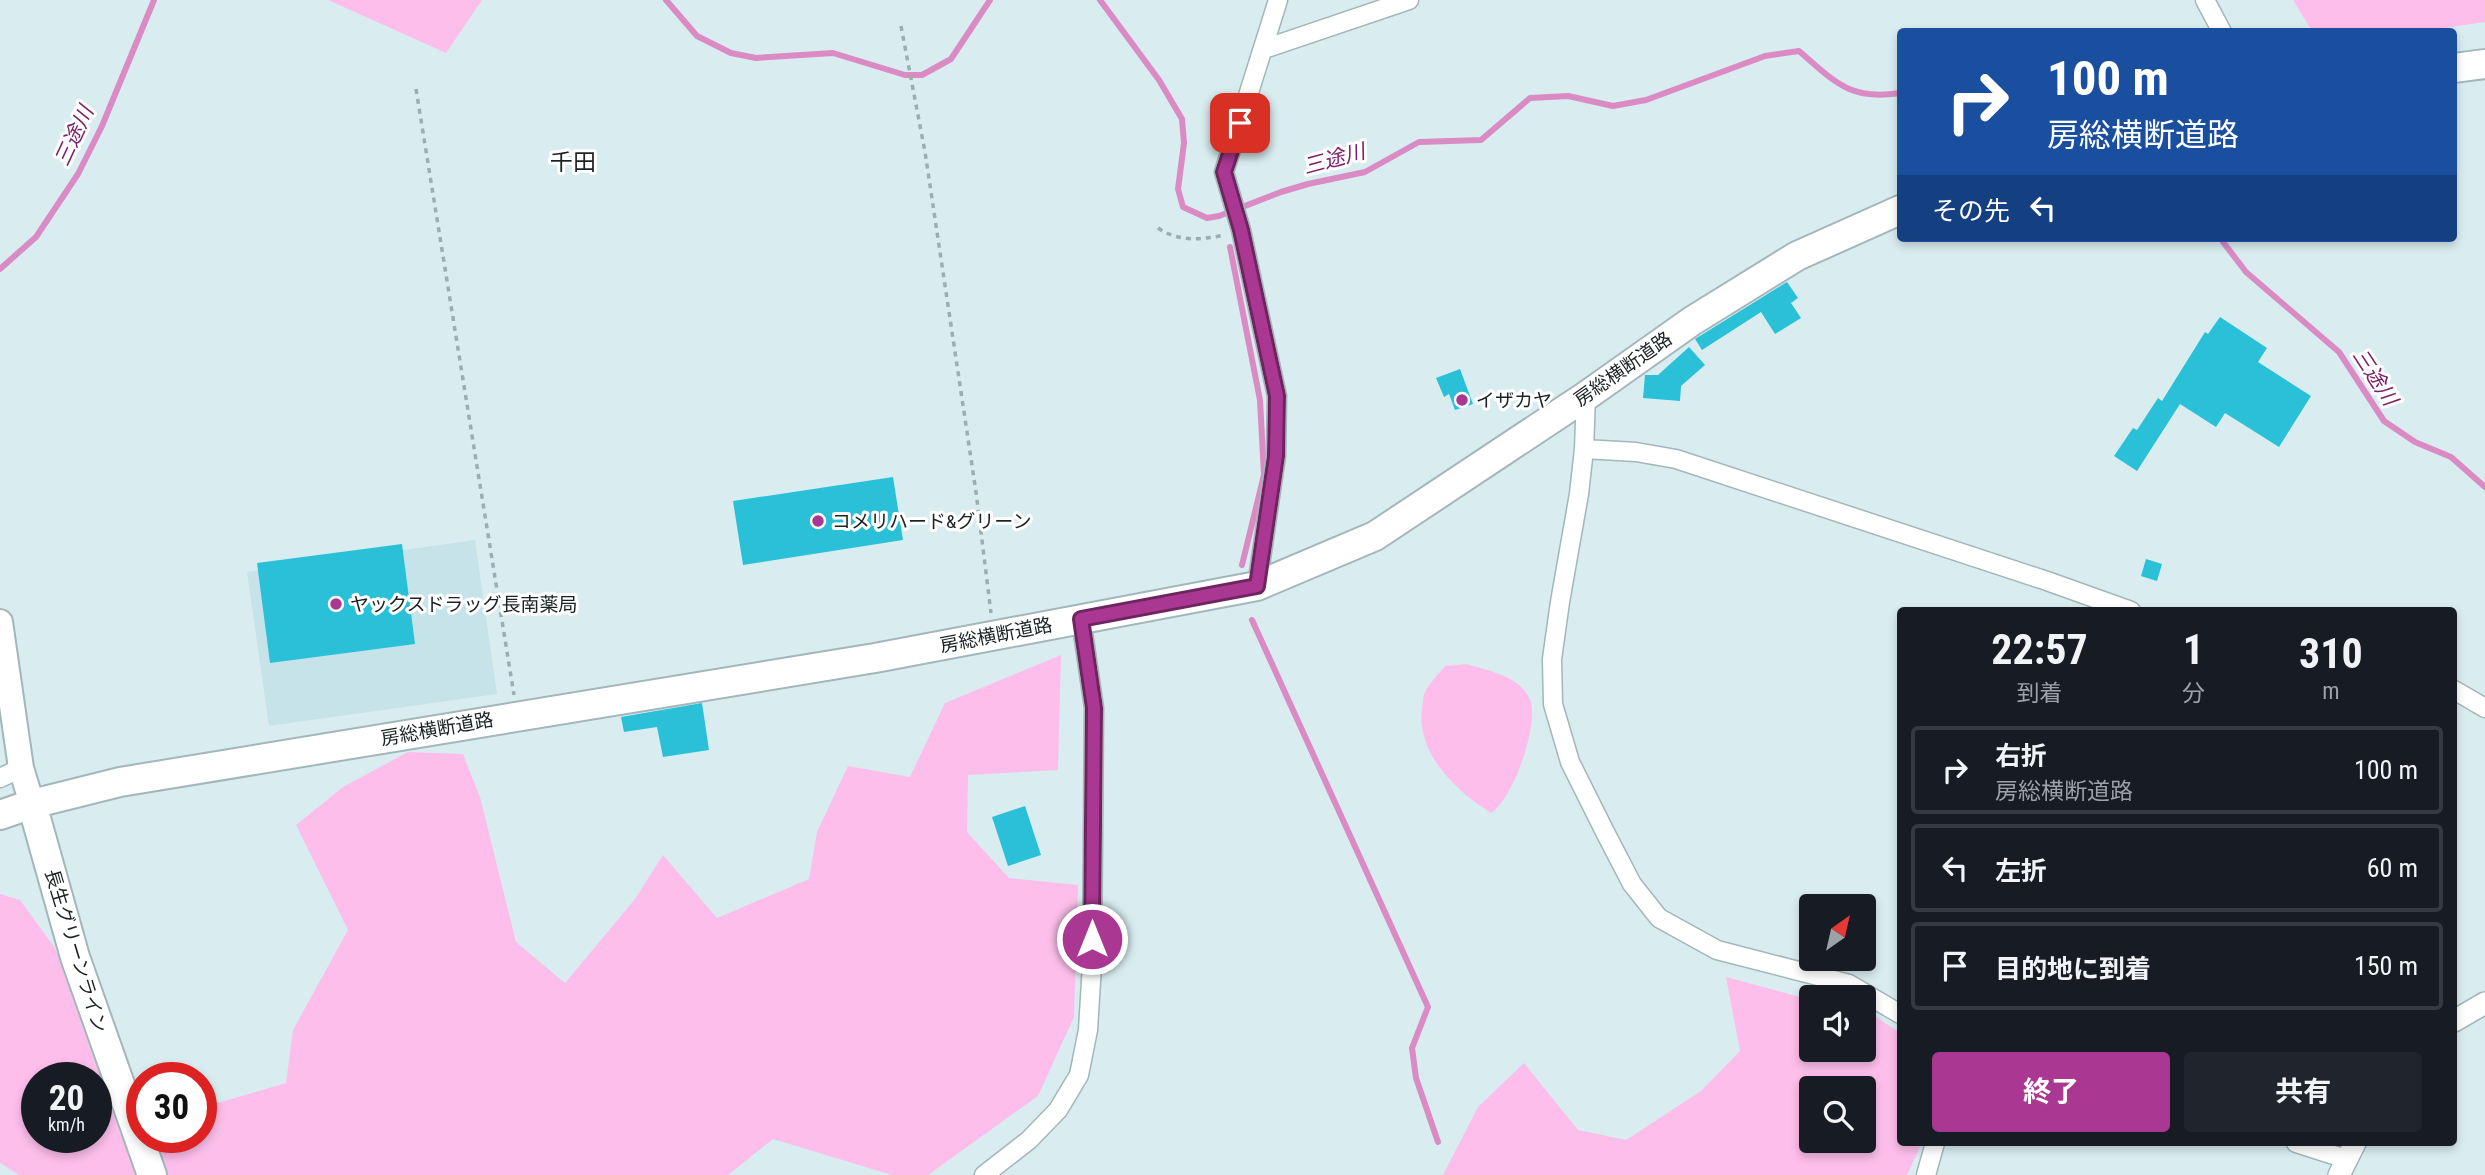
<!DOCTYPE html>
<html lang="ja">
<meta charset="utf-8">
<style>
:root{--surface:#171b24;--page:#20242c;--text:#f1f3f6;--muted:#9ea1a6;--line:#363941;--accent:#aa3892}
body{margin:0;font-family:"Roboto Condensed","Noto Sans JP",sans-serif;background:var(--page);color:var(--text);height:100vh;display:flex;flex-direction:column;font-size:26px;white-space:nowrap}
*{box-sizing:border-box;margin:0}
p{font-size:23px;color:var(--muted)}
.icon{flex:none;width:38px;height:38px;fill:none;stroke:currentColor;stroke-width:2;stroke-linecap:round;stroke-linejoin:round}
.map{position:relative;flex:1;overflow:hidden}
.details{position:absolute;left:1897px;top:607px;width:560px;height:539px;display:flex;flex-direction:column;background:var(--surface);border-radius:7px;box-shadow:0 4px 10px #0003}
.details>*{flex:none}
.banner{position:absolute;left:1897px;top:28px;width:560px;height:214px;border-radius:7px;box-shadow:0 4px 10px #0003;background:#1a4fa0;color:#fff;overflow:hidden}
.needle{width:46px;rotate:34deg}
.buttons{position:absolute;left:1799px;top:894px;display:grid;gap:14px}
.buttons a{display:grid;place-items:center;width:77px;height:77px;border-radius:7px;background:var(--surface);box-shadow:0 4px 10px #0003;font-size:35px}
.speed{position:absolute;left:21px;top:1062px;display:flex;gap:14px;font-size:35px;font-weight:700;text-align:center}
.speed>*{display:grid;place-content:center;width:91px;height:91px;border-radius:50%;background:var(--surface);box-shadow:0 4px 10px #0003;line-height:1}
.speed small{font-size:18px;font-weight:400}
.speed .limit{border:10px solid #d22;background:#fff;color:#111}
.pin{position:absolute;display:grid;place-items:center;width:60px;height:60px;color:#fff;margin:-30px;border-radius:14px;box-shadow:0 4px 10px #0006}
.me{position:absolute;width:77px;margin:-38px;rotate:0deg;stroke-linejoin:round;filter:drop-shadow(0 0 5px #0008)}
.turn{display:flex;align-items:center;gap:24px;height:147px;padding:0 35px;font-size:32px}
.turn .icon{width:91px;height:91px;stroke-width:2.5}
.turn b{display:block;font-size:49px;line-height:60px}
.then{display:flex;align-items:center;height:66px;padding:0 35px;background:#0003;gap:14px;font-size:26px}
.eta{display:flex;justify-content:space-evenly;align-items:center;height:119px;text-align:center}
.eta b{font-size:42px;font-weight:700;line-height:49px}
.cta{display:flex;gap:14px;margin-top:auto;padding:14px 35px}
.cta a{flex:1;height:80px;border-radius:7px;background:var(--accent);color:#fff;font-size:28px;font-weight:700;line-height:80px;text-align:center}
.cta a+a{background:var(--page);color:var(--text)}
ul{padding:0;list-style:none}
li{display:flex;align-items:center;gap:21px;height:88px;margin:0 14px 10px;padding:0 21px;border:4px solid var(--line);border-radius:7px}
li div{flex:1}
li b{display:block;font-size:26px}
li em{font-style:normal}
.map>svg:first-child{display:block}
</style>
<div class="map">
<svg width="2485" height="1175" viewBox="0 0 2485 1175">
<rect width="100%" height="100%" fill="#d9edf1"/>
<!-- built -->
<path fill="#c6e3e9" d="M475,540L497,694L269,726L247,572Z"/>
<!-- green -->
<path fill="#fdbeeb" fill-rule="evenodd" d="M328,0H482L446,53Z
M2293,0H2485V22L2418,32L2312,31Z
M1061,655L1058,770L968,775L967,832L1009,878L1078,885L1074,1017L1038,1096L928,1175H892L773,1139L728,1175H19L0,1163V894L20,900L55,948L121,1136L142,1129V1138H201V1108L286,1083L293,1030L348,930L296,825L343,787L408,752L463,754L480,797L516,942L565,983L635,899L663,855L717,918L809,879L817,832L848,766L910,777L945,703ZM37,1078H96V1138H37Z
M1467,664C1488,671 1521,676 1530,700C1540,724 1512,801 1491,813C1456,791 1416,754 1422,708C1423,703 1423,696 1425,692C1429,683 1439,674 1445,666Z
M1726,977L1811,1000V1050H1864V1014L1878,1018L1900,1033V1143H1922L1907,1175H1443L1478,1107L1524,1063L1578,1130L1626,1140L1701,1091L1740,1051ZM1864,1088V1141H1811V1088Z"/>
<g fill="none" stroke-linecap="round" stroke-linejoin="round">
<!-- stream -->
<path stroke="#da8bc4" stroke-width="6" d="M666,0L697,36L731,53L756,58L833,53L905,75H922L951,59L990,0
M1100,0L1159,80L1182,119L1184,143L1178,189L1183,207L1207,218L1219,216L1281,192L1308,184L1365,172L1419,142L1481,140L1530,98L1568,96L1613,106L1646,100L1765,56L1799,51C1835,82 1850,101 1900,93
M2220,238L2246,272L2339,352L2384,421L2415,442L2451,457L2485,487
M1230,247L1260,400L1264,475L1242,565
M0,269L36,237L78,174L102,126L154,0
M1252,620L1428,1007L1412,1048L1416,1078L1438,1142"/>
</g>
<!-- building -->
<path fill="#2ac0d7" d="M1787,282L1798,298L1791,303L1801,318L1775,334L1761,312L1702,350L1695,339Z
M2220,317L2267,348L2258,362L2311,396L2279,447L2225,413L2216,427L2180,404L2137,471L2114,456L2133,428L2137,430L2158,398L2162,401L2205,332L2208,334Z
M1689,347L1705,365L1681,386L1680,401L1643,398L1645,375H1658Z
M1460,369L1473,404L1455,410L1449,394L1444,397L1436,378Z
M893,477L903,540L743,565L733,501Z
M402,544L415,644L270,663L257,563Z
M2146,559L2162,564L2157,581L2141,576Z
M702,703L709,750L663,757L657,727L624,732L621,717Z
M1025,806L1041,855L1008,866L992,817Z"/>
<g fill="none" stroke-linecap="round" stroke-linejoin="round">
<defs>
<path id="minor" d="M2205,0L2222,32
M1264,49L1409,0
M1586,396L1584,449L1579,494L1560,602L1552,659L1553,704L1570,762L1605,832L1632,884L1659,918L1717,950L1849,984L1900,1014
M1584,449L1636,452L1676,459L2047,581L2131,611
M1257,586L1276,456L1277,396L1241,230L1224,172L1278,0
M2454,690L2485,708
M0,778L21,768
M2296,1143L2346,1159
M984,1175L1029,1140L1058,1110L1079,1075L1088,1030L1092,965L1094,708L1081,619
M1926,1175L1935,1143"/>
<path id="tertiary" d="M2454,1021L2485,1003
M2339,1175L2355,1143"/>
<path id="secondary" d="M0,622L21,768L32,804"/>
<path id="trunk" d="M2454,68L2485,64
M32,804L75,957L152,1175
M0,815L32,804L120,782L875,658L1257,586L1375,536L1586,396L1692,321L1797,256L1900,210"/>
</defs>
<!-- minor casing -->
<use href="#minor" stroke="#a3b6ba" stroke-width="21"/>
<!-- tertiary casing -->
<use href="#tertiary" stroke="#a3b6ba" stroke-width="24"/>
<!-- secondary casing -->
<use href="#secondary" stroke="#a3b6ba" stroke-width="28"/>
<!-- trunk casing -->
<use href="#trunk" stroke="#a3b6ba" stroke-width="32"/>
<!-- path -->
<path stroke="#9dadb0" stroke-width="3.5" stroke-dasharray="5 5" stroke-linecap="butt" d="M901,26L925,152L976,492L991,613
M416,89L514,695
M1158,228C1178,242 1201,240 1224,235"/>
<!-- minor -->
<use href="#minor" stroke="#fff" stroke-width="18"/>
<!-- tertiary -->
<use href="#tertiary" stroke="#fff" stroke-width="21"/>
<!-- secondary -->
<use href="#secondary" stroke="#fff" stroke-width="24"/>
<!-- trunk -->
<use href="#trunk" stroke="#fff" stroke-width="28"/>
</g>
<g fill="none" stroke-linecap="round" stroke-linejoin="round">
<defs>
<path id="route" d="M1092,939L1094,708L1081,619L1257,586L1276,456L1277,396L1241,230L1224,172L1240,123"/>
</defs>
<!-- route casing -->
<use href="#route" stroke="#6e245f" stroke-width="18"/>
<!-- route -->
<use href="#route" stroke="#aa3892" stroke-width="12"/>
</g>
<!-- markers -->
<g fill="#aa3892" stroke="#fff" stroke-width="2.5">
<circle cx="1462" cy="400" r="7"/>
<circle cx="818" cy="521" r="7"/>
<circle cx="336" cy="604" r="7"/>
</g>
<g text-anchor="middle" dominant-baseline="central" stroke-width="6" stroke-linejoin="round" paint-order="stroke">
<!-- street labels -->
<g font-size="19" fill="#1b2223" stroke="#fff">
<text transform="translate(1623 369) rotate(-35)">房総横断道路</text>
<text transform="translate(996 635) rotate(-11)">房総横断道路</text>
<text transform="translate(437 729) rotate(-10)">房総横断道路</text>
<text transform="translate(76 951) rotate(73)">長生グリーンライン</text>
</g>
<!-- poi labels -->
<g font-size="19" fill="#1b2223" stroke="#fff" text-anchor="start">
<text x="1476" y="400">イザカヤ</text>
<text x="832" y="521">コメリハード&amp;グリーン</text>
<text x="350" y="604">ヤックスドラッグ長南薬局</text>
</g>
<!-- water labels -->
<g font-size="21" font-style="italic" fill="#7d216a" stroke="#fff">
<text transform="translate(74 136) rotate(-65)">三途川</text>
<text transform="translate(1334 159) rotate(-15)">三途川</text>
<text transform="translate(2375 377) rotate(57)">三途川</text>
</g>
<!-- quarter labels -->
<g font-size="23" fill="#1b2223" stroke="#fff">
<text x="573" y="162">千田</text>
</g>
</g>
</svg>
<div class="buttons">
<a><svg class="needle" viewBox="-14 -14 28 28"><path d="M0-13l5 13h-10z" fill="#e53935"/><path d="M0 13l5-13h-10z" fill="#9ea1a6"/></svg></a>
<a><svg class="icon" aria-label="sound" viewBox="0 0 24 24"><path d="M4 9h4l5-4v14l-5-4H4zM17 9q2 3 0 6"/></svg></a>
<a><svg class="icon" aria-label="search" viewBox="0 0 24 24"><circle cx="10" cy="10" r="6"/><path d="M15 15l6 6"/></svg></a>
</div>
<div class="speed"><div>20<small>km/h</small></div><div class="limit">30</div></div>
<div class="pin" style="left:1240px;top:123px;background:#d93025"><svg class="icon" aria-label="arrive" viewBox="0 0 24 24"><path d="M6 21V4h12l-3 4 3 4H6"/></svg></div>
<svg class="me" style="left:1092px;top:939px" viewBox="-20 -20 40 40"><circle r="17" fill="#aa3892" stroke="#fff" stroke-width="3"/><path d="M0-11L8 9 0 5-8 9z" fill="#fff"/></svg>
<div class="banner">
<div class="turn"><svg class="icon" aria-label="right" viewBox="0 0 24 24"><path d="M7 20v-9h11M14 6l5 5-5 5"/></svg><div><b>100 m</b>房総横断道路</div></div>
<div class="then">その先<svg class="icon" aria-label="left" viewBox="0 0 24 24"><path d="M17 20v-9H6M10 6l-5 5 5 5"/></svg></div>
</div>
<section class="details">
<div class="eta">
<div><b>22:57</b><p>到着</p></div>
<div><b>1</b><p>分</p></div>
<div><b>310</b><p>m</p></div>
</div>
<ul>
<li><svg class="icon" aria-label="right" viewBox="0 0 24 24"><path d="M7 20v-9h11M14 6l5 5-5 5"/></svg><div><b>右折</b><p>房総横断道路</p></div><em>100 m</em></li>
<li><svg class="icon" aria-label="left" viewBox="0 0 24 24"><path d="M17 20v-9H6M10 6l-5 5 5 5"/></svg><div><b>左折</b></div><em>60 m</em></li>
<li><svg class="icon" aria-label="arrive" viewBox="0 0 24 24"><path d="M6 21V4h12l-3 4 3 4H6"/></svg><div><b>目的地に到着</b></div><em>150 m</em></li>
</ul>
<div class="cta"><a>終了</a><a>共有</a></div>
</section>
</div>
